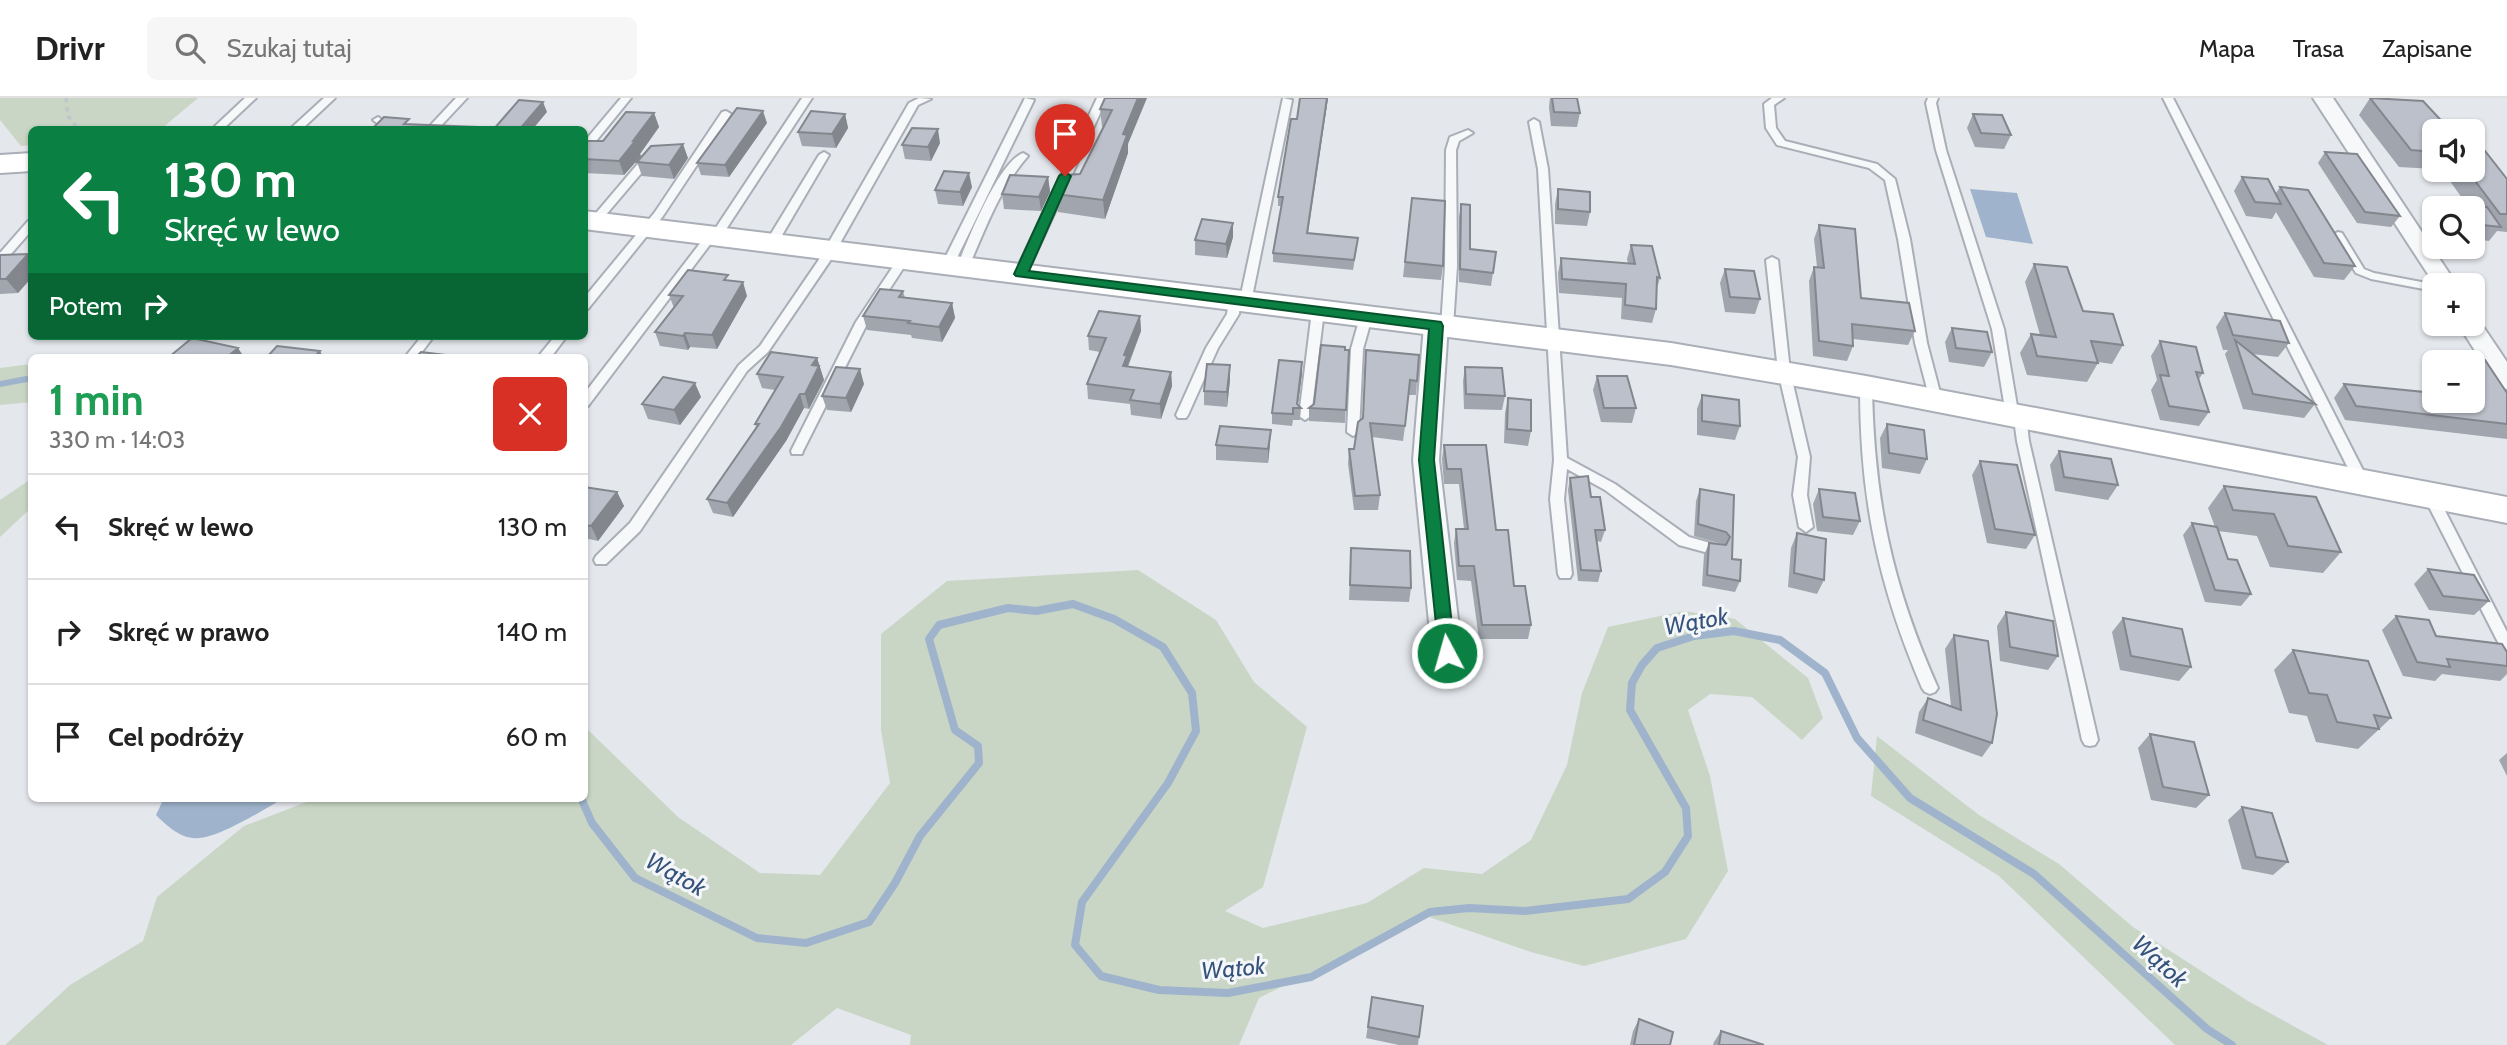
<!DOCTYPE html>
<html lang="pl">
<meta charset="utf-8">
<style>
:root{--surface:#fff;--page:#f6f6f6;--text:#222;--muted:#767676;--line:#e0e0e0}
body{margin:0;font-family:Cabin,sans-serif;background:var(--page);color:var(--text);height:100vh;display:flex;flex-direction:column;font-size:26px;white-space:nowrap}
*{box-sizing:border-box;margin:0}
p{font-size:23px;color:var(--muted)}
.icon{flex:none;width:38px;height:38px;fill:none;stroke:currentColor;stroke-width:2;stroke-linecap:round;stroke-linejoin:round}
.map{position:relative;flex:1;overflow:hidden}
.sheet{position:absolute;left:28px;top:256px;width:560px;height:448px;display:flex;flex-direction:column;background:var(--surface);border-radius:10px;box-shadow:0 2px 5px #0004}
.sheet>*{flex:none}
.guide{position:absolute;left:28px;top:28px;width:560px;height:214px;border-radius:10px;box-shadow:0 2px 5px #0004;background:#0b8043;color:#fff;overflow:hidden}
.fabs{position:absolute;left:2422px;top:21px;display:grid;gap:14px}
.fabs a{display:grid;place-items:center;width:63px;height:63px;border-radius:10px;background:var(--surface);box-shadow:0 2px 5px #0004;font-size:35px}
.pin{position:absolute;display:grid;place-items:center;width:60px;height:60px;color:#fff;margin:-72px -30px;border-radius:50% 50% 50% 0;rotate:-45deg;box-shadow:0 0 7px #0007}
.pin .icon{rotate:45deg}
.me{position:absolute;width:77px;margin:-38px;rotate:354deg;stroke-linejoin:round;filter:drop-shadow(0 0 5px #0008)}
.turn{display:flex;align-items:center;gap:24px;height:147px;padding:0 21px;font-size:32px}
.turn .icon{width:91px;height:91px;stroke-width:2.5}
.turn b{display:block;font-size:49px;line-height:60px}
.then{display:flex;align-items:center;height:66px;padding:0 21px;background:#0003;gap:14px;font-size:26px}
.round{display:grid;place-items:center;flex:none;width:74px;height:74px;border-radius:10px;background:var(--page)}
.headline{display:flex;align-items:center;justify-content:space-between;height:119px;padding:0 21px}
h1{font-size:42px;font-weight:700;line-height:52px;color:#1e9e55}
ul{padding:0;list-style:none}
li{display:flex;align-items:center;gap:21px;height:105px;padding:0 21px;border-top:2px solid var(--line)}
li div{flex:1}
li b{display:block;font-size:26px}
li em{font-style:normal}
header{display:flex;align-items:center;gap:42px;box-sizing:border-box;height:98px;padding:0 35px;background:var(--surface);border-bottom:2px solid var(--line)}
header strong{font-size:33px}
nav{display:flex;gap:38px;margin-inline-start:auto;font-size:24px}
.search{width:490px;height:63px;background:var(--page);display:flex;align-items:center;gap:18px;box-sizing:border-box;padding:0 24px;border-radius:10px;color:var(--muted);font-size:26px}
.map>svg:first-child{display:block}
</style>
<header>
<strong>Drivr</strong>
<div class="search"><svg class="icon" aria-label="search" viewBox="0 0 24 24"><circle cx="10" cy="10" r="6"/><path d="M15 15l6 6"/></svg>Szukaj tutaj</div>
<nav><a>Mapa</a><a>Trasa</a><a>Zapisane</a></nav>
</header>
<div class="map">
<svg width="2507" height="947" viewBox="0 0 2507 947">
<rect width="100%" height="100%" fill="#e4e7ec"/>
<!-- green -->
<path fill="#c9d6c5" d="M0,0H198L161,31L32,32L31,47L21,48L0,22Z
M31,266V304L0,307V270Z
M31,381V410L0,439V402Z
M1138,472L1216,522L1254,584L1307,629L1263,789L1225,813L1263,830L1367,805L1424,770L1482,776L1531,742L1567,667L1582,595L1608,529L1684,513L1735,521L1808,580L1823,620L1802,642L1752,599L1710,596L1688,612L1710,678L1728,773L1686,841L1584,868L1531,854L1426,818L1259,900L1239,947H910L911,937L837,910L791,947H5L70,887L143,843L157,799L244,728L317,700H584L585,629L678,719L760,775L820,777L890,685L881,632V536L947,483Z
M1877,638L1979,717L2059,766L2133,829L2248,903L2328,947H2175L1999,778L1871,698Z"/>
<!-- water -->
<path fill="#9fb4cc" d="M1970,91L2017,95L2033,146L1986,139Z
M164,700H284C265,711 220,739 199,740C182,742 167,728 156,717Z"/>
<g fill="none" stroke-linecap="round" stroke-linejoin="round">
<!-- stream-far1 -->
<path stroke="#9fb4cc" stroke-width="6" d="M0,286L32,280"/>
<!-- stream -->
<path stroke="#9fb4cc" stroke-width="8" d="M581,700L592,725L635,780L757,840L806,845L869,824L895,785L920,738L979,665L978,648L955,632L929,541L939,527L1008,510L1036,513L1073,506L1114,521L1163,549L1192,595L1196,633L1168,685L1082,804L1075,847L1101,878L1159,892L1228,895L1311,879L1430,814L1469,810L1525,813L1628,801L1665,774L1688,738L1686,710L1630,612L1632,585L1642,567L1657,550L1694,538L1734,533L1780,542L1825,575L1857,640L1910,700L2034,776L2207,931L2232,947"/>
<defs>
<path id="lane" d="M245,0H256L222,32H211Z
M324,0H335L301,32H289Z
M456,0H467L437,32H426Z
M621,0H631L588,53L584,54V44Z
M802,0H812L721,139L715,140L588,308L584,309V296L708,135L713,134Z
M919,0L931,1L918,7L830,163L768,254L747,273L640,433L606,466H596L594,462L596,458L630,425L739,267L760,248L818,163L909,5Z
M1025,0L1034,2L954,166L948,169L944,168L942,166Z
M1097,0H1107L1027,175L1025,177H1017L1015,175Z
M1283,0L1292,2L1251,204L1245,208L1240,206L1239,216L1218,250L1188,317L1186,320H1178L1176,317L1206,250L1227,216L1229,203L1235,199L1240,201Z
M1772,0H1784L1774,7L1776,30L1785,43L1877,66L1895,81L1910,141L1927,245L1942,302L1940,305H1932L1930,302L1915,245L1898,141L1885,82L1869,70L1777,47L1766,30L1764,6Z
M1928,0H1938L1936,5L1946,52L2004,231L2018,314L2024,315L2026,318L2029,343L2098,642L2095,647L2090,648L2085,647L2082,642L2017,343L2014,321L2008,320L2006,317L1992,231L1936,52L1926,5Z
M2163,0H2173L2369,384L2367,387L2362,389L2355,384Z
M726,13L731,16L663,118L588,211L584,212V200L655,114L722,14Z
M378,19L392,28L389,32H378L381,28L373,22Z
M1534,21L1539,24L1548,71L1567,360L1615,386L1689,439L1721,448L1723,452L1721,456L1716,457L1679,447L1605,392L1567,371L1564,401L1572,476L1570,480H1560L1558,476L1550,401L1554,362L1538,71L1529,24Z
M1468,32L1473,35L1459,43L1456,52L1457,168L1453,229L1447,233L1441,229L1445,168L1446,52L1450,39Z
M651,54L655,55V59L599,125H591V121L647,55Z
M824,54L829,57L778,144L776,146H768L766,144L819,57Z
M1023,55L1028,58C1000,90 986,129 969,168L963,171L959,170L957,168C969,141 997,66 1023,55Z
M32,122V132L4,164L0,165V155L28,123Z
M2338,134L2342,135L2364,171L2374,175L2437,187H2434V193L2371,181L2356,175L2332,137Z
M904,157L910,160L868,224L803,353L802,356H792L791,353L856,224L900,158Z
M1772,159L1778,162L1790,273L1810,359L1807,397L1813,429L1806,434L1799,429L1793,397L1798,359L1778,273L1766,162Z
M1318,209L1324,213L1311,318L1305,322L1299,318L1312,213Z
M1366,215L1372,219L1363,251L1359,334L1353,338L1347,334L1351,251L1360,219Z
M422,238H434L418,259H405Z
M555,238H567L551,259H538Z
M1866,285L1872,289C1874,402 1892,487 1938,590L1935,594L1930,596L1925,594L1922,590C1878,487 1860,401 1860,289Z
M2430,392L2437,397L2507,534V554L2502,552L2423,397Z"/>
<path id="street" d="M2313,0H2333L2457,187H2435Z
M1436,219L1444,222L1448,227L1439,362L1462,555L1457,563L1447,567L1437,563L1432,555L1413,362L1424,227L1428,222Z
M2473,219L2478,221L2507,264V291L2498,289L2458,226H2473Z"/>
<path id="secondary" d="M32,55V73L0,75V57Z
M584,113L1671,245L1866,278L2507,399V425L1866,300L1671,267L584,131Z"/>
</defs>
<!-- lane casing -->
<use href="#lane" stroke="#a9aeb7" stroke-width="4"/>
<!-- street casing -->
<use href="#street" stroke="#a9aeb7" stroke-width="4"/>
<!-- secondary casing -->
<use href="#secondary" stroke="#a9aeb7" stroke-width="4"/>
<!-- path -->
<path stroke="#c2c5cb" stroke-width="3.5" stroke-dasharray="4.5 4.5" stroke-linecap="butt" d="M66,0L68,18L79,32"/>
<!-- lane -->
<use href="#lane" fill="#f7f8fa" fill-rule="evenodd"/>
<!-- street -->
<use href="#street" fill="#f7f8fa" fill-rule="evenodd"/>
<!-- secondary -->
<use href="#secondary" fill="#fff" fill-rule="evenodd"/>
</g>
<!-- wall -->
<path fill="#a1a5ae" d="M1105,0L1128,46V55L1105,121L1058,114L1055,96L1080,76L1104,29H1102L1100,11Z
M1300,0H1328L1308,136L1357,149L1353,172L1273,164V155L1282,108H1278V99L1297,21Z
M1550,0H1577L1580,15L1577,29L1551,28L1549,9Z
M2370,0L2434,33V71L2399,69L2359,17Z
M654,15L659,29L640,56L641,58L624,77L584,75V43H603Z
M845,16L848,30L836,50L802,48L798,34Z
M1973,16L2011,37L2004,51L1975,49L1967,30Z
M767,25L729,79L701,77L697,65Z
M940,45L931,63L905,61L902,47Z
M2325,54L2400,118L2391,129L2357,125L2318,65Z
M688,60L674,81L642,78L637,64Z
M2442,72H2473L2507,81V134L2497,133L2489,143L2473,141V110H2441L2446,105L2467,107Z
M1048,79L1050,94L1041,113L1004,111L1002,96Z
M2242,79L2276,95L2280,89L2355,168L2344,182L2314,179L2276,114L2272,121L2246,118L2234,93Z
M972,89L963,108L938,106L935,92Z
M1558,91L1590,114L1587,128L1555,126V106Z
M1412,100L1443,168L1441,182L1403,179Z
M1461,106L1470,151L1496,154L1491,188L1459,184V119Z
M1233,125V139L1227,160L1195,157V142Z
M1819,127L1861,200L1915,233L1908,247L1853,241V248L1847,263L1813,258L1809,183L1814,169H1817L1814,141Z
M1631,147L1660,180L1657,190L1656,211L1652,225L1621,221L1622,200L1559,195L1558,175L1561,160L1628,166L1627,161Z
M28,156L32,160V179L18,195L0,196V157Z
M2034,166L2083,213L2123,247L2112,266L2098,264V265L2087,284L2027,277L2020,255L2031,236L2040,237L2025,184Z
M1725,171L1760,201L1755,216L1725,214L1720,185Z
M731,183L747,198L717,251L690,249L688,252L660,248L655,234L674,210L669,197Z
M903,193L905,200L952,205L955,220L942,244L912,240L911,237L867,232L863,218Z
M2225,215L2289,245L2278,259L2252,256L2315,306L2304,320L2243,311L2225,256L2228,252H2223L2216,229Z
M1140,218L1141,233L1128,269L1171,274L1172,288L1161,321L1131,317L1130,306L1088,301L1087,286L1100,254L1089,252L1088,238Z
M1952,230L1992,254L1984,269L1949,264L1945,244Z
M2160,243L2203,275L2199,281L2209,314L2199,328L2160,322L2151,292L2157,282L2151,258Z
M1345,252H1349L1345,325L1309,323V310L1314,306Z
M1419,257L1416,297H1409L1403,343L1372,339L1380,397L1378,412H1354L1348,366L1349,351H1354L1358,324Z
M2443,258L2485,262L2507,295V341L2345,322L2334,300L2344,286L2434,295V303H2473V264H2437Z
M817,260L824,282L809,311L804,310L786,343L733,419L713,415L707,401L756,329L755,326L775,292L762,290L757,276Z
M1230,267V282L1227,309L1204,307V293Z
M1465,269L1505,298L1502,312L1464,311L1463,283Z
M1302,276L1298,307L1301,310L1300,322H1293L1292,328L1272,326V315Z
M1597,278L1636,310L1632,325L1601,324L1593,292Z
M864,286L851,314L827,312L822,298Z
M1702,297L1740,328L1735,342L1697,337V311Z
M701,299L680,327L648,321L642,306Z
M1508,300L1531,333L1528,348L1504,345L1505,315Z
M1887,326L1927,361L1920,376L1882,370L1880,340Z
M1270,346L1268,365L1216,362V347Z
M1444,347H1486L1496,432L1514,488L1531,527L1528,541H1479L1471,483L1457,482L1454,445L1456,431H1464L1459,386H1444L1442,361Z
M2059,353L2118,387L2108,402L2055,393L2050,367Z
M1980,363L2035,437L2026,451L1987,445L1972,377Z
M1570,380L1591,399L1605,432L1601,444L1597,443L1601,473L1598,484L1578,483L1568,392Z
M2224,388L2341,454L2323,475L2270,469L2257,438L2218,433L2228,461L2251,496L2241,508L2205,504L2183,437L2192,425L2215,429L2208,410Z
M584,389L617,394L624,408L598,443L584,440Z
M1700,391L1734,397L1732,461L1740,483L1735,494L1702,488L1704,457L1709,445L1722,446L1694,438L1696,403Z
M1819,391L1860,423L1853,437L1817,433L1813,406Z
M1797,435L1824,482L1817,496L1788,489L1791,450Z
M1351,450L1411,490L1409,504L1349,502Z
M2428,471L2489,503L2474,517L2429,512L2414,486Z
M2006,514L2058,558L2048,572L2000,563L1997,528Z
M2396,518L2436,538L2507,554V576L2500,583L2442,576L2435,583L2403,578L2382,532Z
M2123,520L2191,569L2179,583L2120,572L2112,534Z
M1954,537L1992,645L1982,659L1915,635L1919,614L1928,600L1951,608L1945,551Z
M2293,552L2391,620L2358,651L2316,644L2307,618L2289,615L2274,572Z
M2150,636L2209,697L2196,710L2151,702L2138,650Z
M2507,655V678L2499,662Z
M2242,709L2288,764L2273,777L2242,771L2228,722Z
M1372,899L1419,939L1418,947H1399L1366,940Z
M1639,921L1670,947H1630L1633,933Z
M1721,933L1764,947H1713L1714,944Z"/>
<!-- shaded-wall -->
<path fill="#83868d" d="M1138,0H1147L1128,46V55L1105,121L1103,102L1123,36Z
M1327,0H1328L1306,145L1307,135Z
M543,4L547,14L532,32H519Z
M763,13L767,25L729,79L725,67Z
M654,15L659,29L640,56L641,58L624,77L619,63Z
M845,16L848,30L836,50L832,36Z
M938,31L940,45L931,63L928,49Z
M683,46L688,60L674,81L669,67Z
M969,75L972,89L963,108L960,94Z
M1048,79L1050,94L1041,113L1039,99Z
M1233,125V139L1227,160L1226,146Z
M28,156L32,160V179L18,195L6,181Z
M743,184L747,198L717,251L712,237Z
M952,205L955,220L942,244L939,229Z
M1140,218L1141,233L1128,267V272L1123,268L1124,257Z
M685,235L690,249L688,252L683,238Z
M238,250L244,259H227Z
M320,253L323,259H314Z
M817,260L824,282L809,311L805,296L812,267Z
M1302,264V276L1297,310Z
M1230,267V282L1227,309V294Z
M860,271L864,286L851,314L846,300Z
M1171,274L1172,288L1161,321L1160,306Z
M695,285L701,299L680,327L674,312Z
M800,296L804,310L786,343L733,419L727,405Z
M1271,332L1270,346L1268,365V351Z
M617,394L624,408L598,443L591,428Z"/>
<!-- building -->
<path fill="#bbc0ca" stroke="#83868d" stroke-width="2" d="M1105,0H1138L1123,36L1127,37L1103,102L1055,96L1064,77L1080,76L1112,12L1100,11Z
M1300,0H1327L1307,135L1358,140L1354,162L1273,155L1283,99H1278L1291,21H1297Z
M1552,0H1577L1580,15L1554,14Z
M2370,0L2423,3L2451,33H2434V54L2411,52Z
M519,2L543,4L519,32H493Z
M737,10L763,13L725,67L697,65Z
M811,13L845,16L832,36L798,34Z
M626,14L654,15L633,43H635L619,63L584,61V43H603Z
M1973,16L2002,17L2011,37L1981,35Z
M384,19L409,21L404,26L477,29L476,32H371Z
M912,30L938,31L928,49L902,47Z
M2473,38L2474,39L2507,81V116H2500L2467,72H2473Z
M683,46L669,67L637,64L651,48Z
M2325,54L2357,56L2400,118L2365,114Z
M944,73L969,75L960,94L935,92Z
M1010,77L1048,79L1039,99L1002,96Z
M2242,79L2268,81L2281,106L2255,104Z
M2280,89L2308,92L2355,168L2324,165Z
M1558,91L1590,94V114L1558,111Z
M1412,100L1445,103L1443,168L1405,164Z
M2446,105L2487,109L2501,129L2473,126V110H2449Z
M1461,106L1470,107V151L1496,154L1493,175L1460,171Z
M1202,121L1233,125L1226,146L1195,142Z
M1819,127L1855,131L1861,200L1909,205L1915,233L1852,226L1853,248L1819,243L1814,169L1824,170Z
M1631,147L1652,148L1660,180L1657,179L1656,211L1625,207L1626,186L1562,181L1561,160L1635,166Z
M28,156L6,181H0V157Z
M2034,166L2067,169L2083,213L2113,216L2123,247L2091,243L2098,265L2037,258L2031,236L2056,239Z
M1725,171L1754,173L1760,201L1730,199Z
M688,172L728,177L724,182L743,184L712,237L685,235L683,238L655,234L683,198L669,197Z
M880,191L903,193L899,199L952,205L939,229L908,225L910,223L863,218Z
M1099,213L1140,218L1124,257L1127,258L1123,268L1171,274L1160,306L1130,302L1134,292L1087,286L1106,240L1088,238Z
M2225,215L2280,223L2289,245L2233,237Z
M1952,230L1987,234L1992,254L1956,250Z
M192,240L238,250L227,259H169Z
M2235,242L2315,306L2253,296Z
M2160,243L2196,249L2203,275L2196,274L2209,314L2169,308L2160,277L2169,278Z
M1321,247L1345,249V252H1349L1346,312L1309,310L1314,306Z
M277,248L320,253L314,259H267Z
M1366,252L1419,257L1417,283L1410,282L1405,328L1370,325L1380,397L1355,398L1349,351H1354L1358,324L1363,320Z
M421,254L462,259H416Z
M771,254L817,260L812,267L819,268L805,296H800L781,329L727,405L707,401L759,326H755L783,279L757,276Z
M2443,258L2485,262L2507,295V326L2356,308L2344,286L2434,295V303H2473V264H2447Z
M1279,262L1302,264L1297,306L1301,310H1293V316L1272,315Z
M1207,266L1230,267L1227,294L1204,293Z
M836,269L860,271L846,300L822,298Z
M1465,269L1502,270L1505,298L1466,296Z
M1597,278H1627L1636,310H1604Z
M663,279L695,285L674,312L642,306Z
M1702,297L1739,302L1740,328L1702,323Z
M1508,300L1531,302V333L1507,331Z
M1887,326L1924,332L1927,361L1889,355Z
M1220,328L1271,332L1268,351L1216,347Z
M1444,347H1486L1496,432H1508L1514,488H1525L1531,527H1482L1474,468H1459L1456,431H1468L1461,371H1447Z
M2059,353L2111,361L2118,387L2064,379Z
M1980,363L2017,367L2035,437L1995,431Z
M1588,378L1591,399H1600L1605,432H1595L1601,473L1581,472L1570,380Z
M2224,388L2316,399L2341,454L2288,448L2274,416L2233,412Z
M584,389L617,394L591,428L584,427Z
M1700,391L1734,397L1732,461L1741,462L1740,483L1707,477L1709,445L1726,447L1730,439L1726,434L1698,426Z
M1819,391L1855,395L1860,423L1823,419Z
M2192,425L2217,429L2228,461L2237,462L2251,496L2215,492Z
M1797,435L1826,441L1824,482L1794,475Z
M1351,450L1410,453L1411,490L1350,487Z
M2428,471L2474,477L2489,503L2443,498Z
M2006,514L2053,523L2058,558L2010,549Z
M2396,518L2429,522L2436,538L2502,546L2507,554V568L2447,561L2450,569L2417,564Z
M2123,520L2182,531L2191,569L2131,558Z
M1954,537L1988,543L1997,616L1992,645L1923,622L1928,600L1961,612Z
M2293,552L2368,563L2391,620L2374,617L2379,631L2337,624L2327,597L2309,595Z
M2150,636L2194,644L2209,697L2163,689Z
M2242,709L2272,715L2288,764L2256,759Z
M1372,899L1423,908L1419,939L1368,929Z
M1639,921L1673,934L1670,947H1634Z
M1721,933L1764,947H1719Z"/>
<!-- route -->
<path fill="#0b8043" stroke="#07532c" stroke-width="2" d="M1065,74L1071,78L1029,173L1441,224L1443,228L1434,362L1455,555L1453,560H1441L1439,555L1419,362L1429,231L1016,178L1014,176L1059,78Z"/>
<g text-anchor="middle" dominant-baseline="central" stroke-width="6" stroke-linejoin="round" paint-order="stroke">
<!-- water labels -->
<g font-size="24" font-style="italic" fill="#34527a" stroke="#f4f6f9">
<text transform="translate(1696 523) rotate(-10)">Wątok</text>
<text transform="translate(676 776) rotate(29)">Wątok</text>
<text transform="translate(2160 863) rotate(42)">Wątok</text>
<text transform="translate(1233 870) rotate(-5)">Wątok</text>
</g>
</g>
</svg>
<div class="fabs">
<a><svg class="icon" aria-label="sound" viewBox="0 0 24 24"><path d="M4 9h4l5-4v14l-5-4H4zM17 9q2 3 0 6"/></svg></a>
<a><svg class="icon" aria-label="search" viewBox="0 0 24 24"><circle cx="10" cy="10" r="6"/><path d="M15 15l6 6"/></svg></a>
<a>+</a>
<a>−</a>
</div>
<div class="pin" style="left:1065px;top:78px;background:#d93025"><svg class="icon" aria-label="arrive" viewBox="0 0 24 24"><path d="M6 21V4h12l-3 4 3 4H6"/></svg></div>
<svg class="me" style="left:1447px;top:555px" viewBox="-20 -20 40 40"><circle r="17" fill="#0b8043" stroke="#fff" stroke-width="3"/><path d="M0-11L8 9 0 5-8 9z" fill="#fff"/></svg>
<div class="guide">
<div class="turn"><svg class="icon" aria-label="left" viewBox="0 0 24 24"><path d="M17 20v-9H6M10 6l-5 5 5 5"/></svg><div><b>130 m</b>Skręć w lewo</div></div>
<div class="then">Potem<svg class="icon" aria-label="right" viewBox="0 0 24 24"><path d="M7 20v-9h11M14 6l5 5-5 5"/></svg></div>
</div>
<section class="sheet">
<div class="headline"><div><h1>1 min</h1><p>330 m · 14:03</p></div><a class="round" style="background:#d93025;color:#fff"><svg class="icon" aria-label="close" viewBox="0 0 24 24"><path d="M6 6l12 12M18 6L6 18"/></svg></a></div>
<ul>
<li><svg class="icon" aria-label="left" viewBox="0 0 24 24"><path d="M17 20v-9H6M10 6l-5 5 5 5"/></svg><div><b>Skręć w lewo</b></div><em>130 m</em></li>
<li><svg class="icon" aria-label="right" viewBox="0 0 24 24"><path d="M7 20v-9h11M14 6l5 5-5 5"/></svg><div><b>Skręć w prawo</b></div><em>140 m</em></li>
<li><svg class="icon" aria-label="arrive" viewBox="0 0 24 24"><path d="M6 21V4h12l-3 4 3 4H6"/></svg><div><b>Cel podróży</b></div><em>60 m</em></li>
</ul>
</section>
</div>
